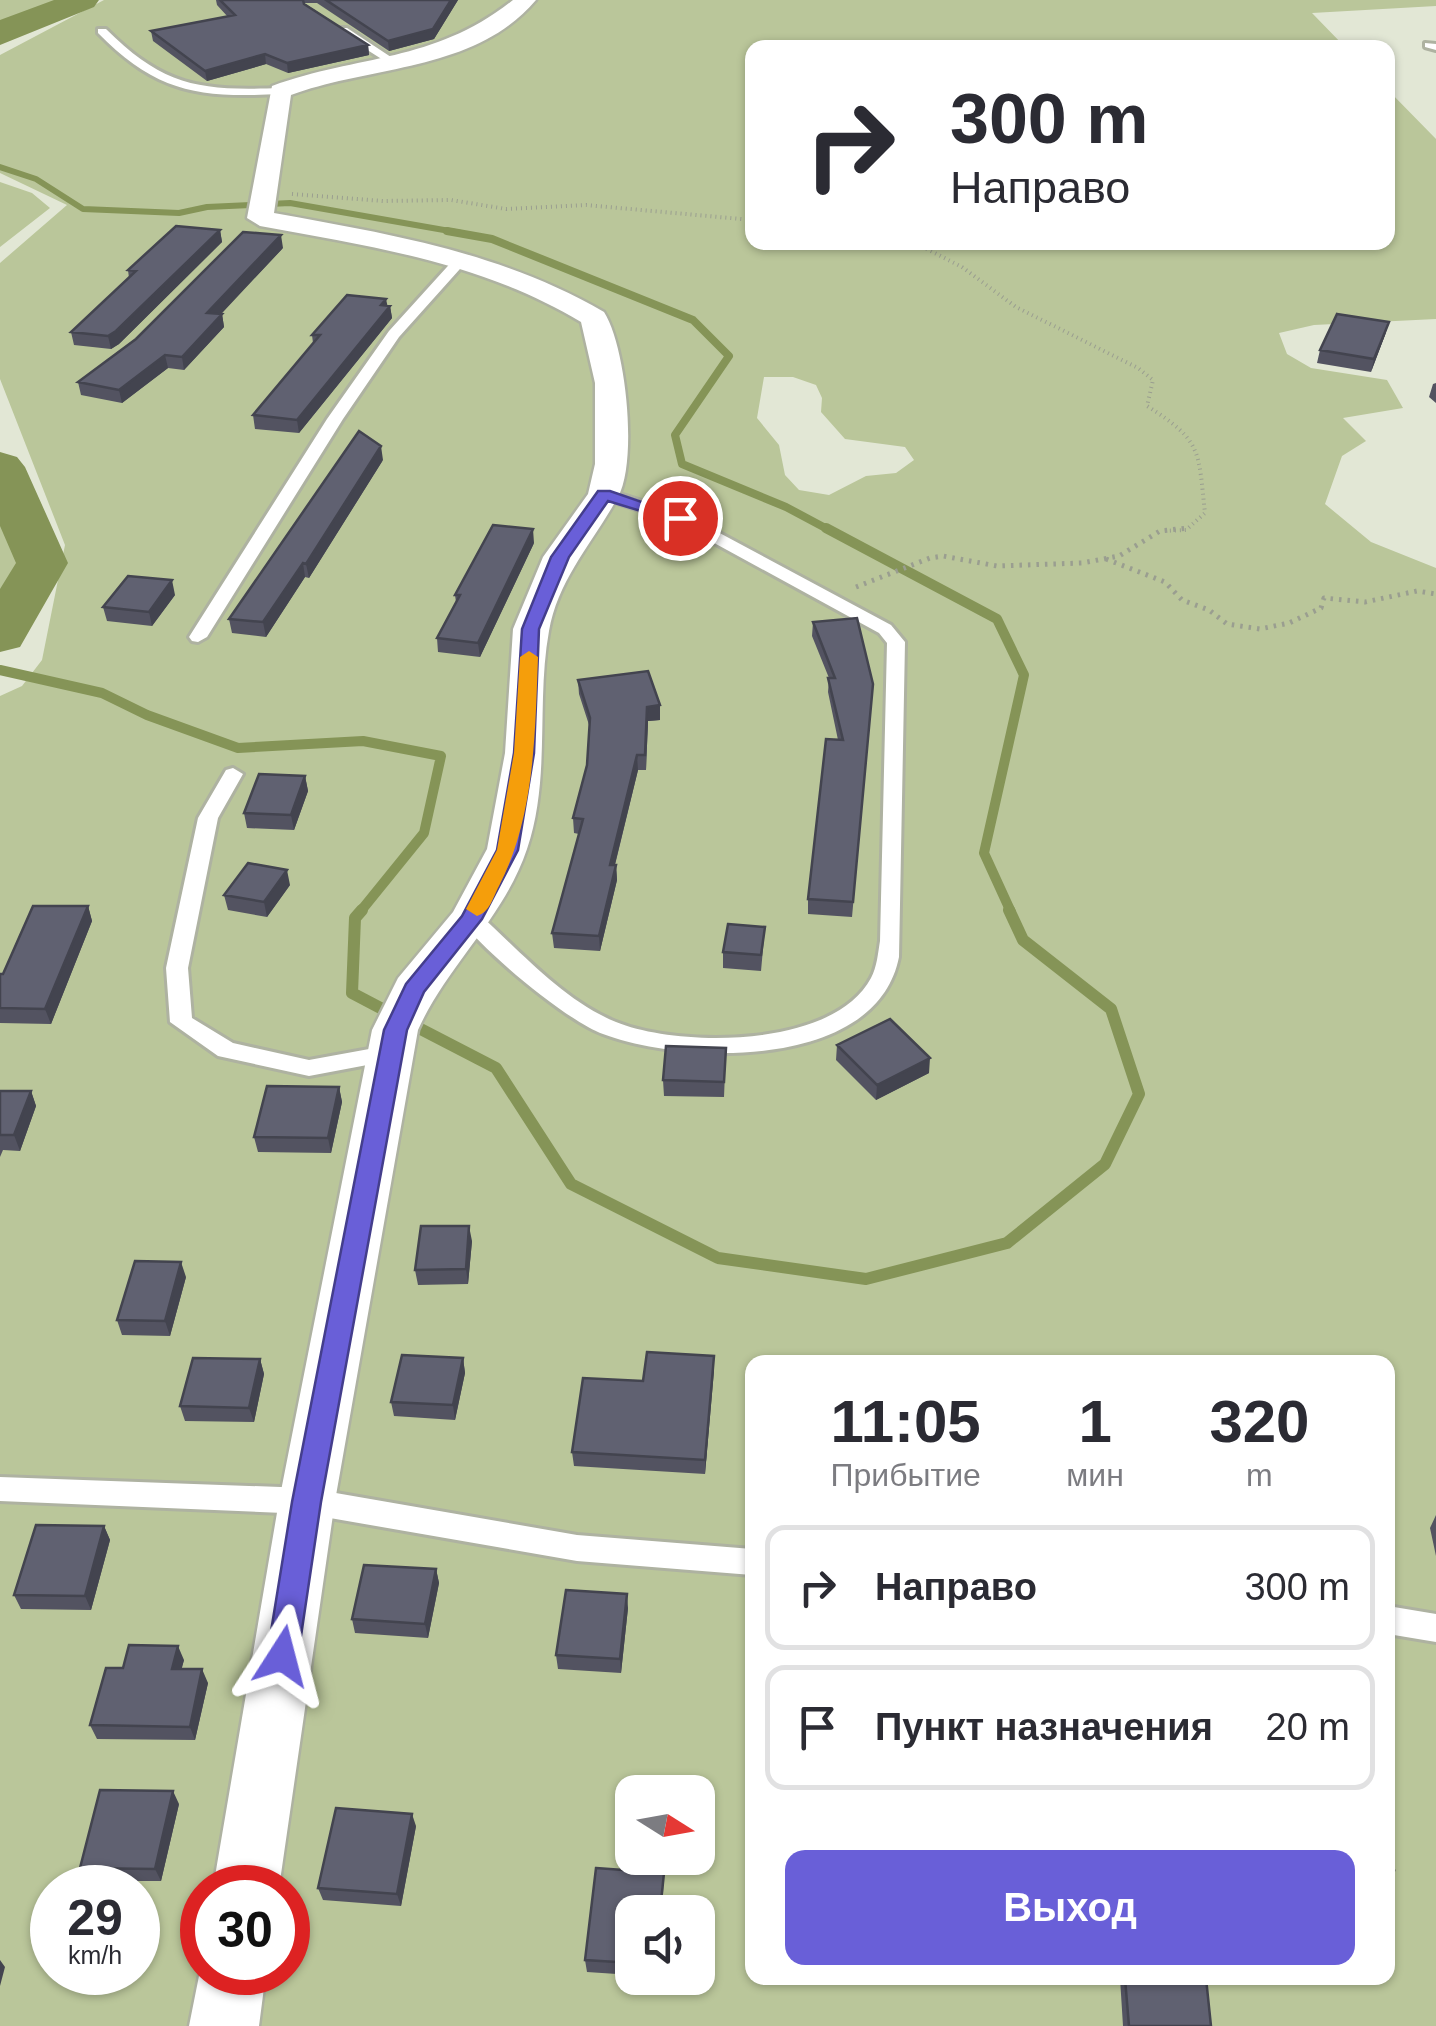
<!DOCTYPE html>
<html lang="ru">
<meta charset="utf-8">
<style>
:root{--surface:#fff;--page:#f2f2f3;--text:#2b2b33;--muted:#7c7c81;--line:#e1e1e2;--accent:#695fd8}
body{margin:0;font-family:Arial,sans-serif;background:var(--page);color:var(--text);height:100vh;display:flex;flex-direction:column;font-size:38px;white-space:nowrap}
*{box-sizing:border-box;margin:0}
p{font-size:32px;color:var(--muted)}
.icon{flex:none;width:55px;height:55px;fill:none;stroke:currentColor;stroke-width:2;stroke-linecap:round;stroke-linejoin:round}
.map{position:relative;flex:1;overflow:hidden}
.drawer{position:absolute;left:745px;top:1355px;width:650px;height:630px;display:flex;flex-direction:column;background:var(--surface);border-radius:20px;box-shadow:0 2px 8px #0004}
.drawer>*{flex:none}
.guide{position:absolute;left:745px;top:40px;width:650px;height:210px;border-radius:20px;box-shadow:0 2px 8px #0004;background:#fff;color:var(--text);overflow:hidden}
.needle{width:65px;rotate:101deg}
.tools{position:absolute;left:615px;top:1775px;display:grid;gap:20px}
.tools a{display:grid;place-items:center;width:100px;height:100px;border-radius:20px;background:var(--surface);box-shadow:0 2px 8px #0004;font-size:50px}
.speed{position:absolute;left:30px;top:1865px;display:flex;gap:20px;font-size:50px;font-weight:700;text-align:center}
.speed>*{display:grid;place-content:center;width:130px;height:130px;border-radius:50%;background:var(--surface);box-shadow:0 2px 8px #0004;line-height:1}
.speed small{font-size:25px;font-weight:400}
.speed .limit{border:15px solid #d22;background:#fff;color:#111}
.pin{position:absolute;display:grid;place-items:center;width:85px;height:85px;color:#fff;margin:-42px;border:5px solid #fff;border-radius:50%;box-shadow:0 2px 10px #0007}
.me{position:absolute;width:110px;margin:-55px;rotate:9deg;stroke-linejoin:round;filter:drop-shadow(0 0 8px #0008)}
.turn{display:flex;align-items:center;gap:35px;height:210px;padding:0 40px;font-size:45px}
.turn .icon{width:130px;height:130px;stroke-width:2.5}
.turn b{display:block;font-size:70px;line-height:85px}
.eta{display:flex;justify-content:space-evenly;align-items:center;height:170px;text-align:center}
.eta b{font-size:60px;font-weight:600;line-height:70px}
.cta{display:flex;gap:20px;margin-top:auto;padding:20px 40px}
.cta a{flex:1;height:115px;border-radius:20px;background:var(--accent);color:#fff;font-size:40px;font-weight:600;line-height:115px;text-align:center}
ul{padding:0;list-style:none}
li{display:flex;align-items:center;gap:30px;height:125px;margin:0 20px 15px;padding:0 20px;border:5px solid var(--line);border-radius:20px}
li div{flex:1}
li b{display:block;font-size:38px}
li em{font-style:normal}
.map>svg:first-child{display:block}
</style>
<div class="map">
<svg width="1436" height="2026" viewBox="0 0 1436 2026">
<rect width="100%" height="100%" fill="#e2e7d5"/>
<!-- green -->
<path fill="#bac69a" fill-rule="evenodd" d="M0,0H72L0,28Z
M104,0H1436V6L1312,13L1345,47L752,48V242H1388V90L1436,139V319L1314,325L1279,333L1287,354L1311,368L1387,380L1403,408L1343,418L1366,441L1342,456L1325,504L1371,542L1436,568V2026H0V696L22,686L42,660L65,545L0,379V263L67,205L0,173V55ZM764,377H793L816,385L822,398L821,412L845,439L905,447L914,460L896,473L866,476L829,495L799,490L785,475L779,445L757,418ZM752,1362H1388V1978H752ZM632,1792H698V1858H632ZM52,1888H138V1972H52ZM202,1888H288V1972H202ZM632,1912H698V1978H632Z
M0,182L32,193L50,208L0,247Z
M0,497L20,539L22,582L0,609Z"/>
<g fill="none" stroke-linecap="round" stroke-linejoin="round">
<!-- stream-far3 -->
<path stroke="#859457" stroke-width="6" d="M0,167L36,179L83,209L179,213L207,207L290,203L461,233"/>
<!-- stream-far2 -->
<path stroke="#859457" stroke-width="8" d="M447,231L492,239L693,320L729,356L675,435L682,464L786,507L831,531"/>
<!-- stream-far1 -->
<path stroke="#859457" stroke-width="10" d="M826,528L997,619L1024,675L984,853L1011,912
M0,670L102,693L147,715L238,748L363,741L441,756L424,833L360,912"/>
<!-- stream -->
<path stroke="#859457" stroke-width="12" d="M362,910L355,918L352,993L392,1014
M409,1023L496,1068L571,1184L718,1258L866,1279L1007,1243L1105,1164L1139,1094L1111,1009L1023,940L1009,910"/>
<!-- river -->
<path fill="#859457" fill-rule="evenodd" d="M54,0H99L94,7L0,45V20Z
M0,452L17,457L25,467L68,563L20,647L0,652V589L16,563L0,526Z"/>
<defs>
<path id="lane" d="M339,28H347L400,63L391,65L339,32Z
M98,29H106C164,87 201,91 280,88L286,91L280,94C199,98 157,93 98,33Z
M1425,43L1436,44V50L1425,47Z
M456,257L468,260L399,337L343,419L207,637L198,642L192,641L189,637L327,419L389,331Z
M604,489L686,515L891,625L905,642L899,957C877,1070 685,1065 603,1034C567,1021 483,951 460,919L463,914H479C520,951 564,1001 616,1022C680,1048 834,1048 871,978C877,967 878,953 880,941L887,643L879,633L674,521L598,497V491Z
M233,768L243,774L218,818L188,968L192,1018L233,1043L309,1060L391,1045L402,1053L399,1059L309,1076L218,1056L170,1022L166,968L198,818L226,770Z
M0,1477L307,1488L577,1535L752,1549V1575L577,1561L307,1514L0,1501Z
M1388,1606L1436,1614V1642L1388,1634Z"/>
<path id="street" d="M513,0H536C475,72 372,65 291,95L274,213C389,234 501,252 604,312C626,346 638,461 618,497C594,541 558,579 549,631C536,702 551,779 527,849C504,918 447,965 418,1030L335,1501L279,1888H213L279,1501L372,1030L398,978L453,912L487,849L505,753L513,629L543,557L588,494L595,464V383L581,322C482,262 372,247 260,226L247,218L272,86C361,54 434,63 513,0Z
M202,1961V1972H266L259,2026H189Z"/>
</defs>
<!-- lane casing -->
<use href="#lane" stroke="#aeb2a1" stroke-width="6"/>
<!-- street casing -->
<use href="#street" stroke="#aeb2a1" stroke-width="5"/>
<!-- path-far1 -->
<path stroke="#9a9e90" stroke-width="4" stroke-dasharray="1 4" stroke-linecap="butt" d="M292,194L383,201L451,200L506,209L586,205L752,220
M913,242L962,267L1016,307L1138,368L1153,380L1147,406C1203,441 1198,451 1205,513L1186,530L1161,531"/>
<!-- path -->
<path stroke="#9a9e90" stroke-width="5" stroke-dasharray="2.5 6" stroke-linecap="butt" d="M1106,559L1165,582L1182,600L1209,610L1227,624L1260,629L1289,623L1321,608L1324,598L1365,602L1417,591L1436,594
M856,587L930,558L943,556L997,566L1082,563L1119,556L1160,531L1188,528"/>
<!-- lane -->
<use href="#lane" fill="#fff" fill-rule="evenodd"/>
<!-- street -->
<use href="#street" fill="#fff" fill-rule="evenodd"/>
</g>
<!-- wall -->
<path fill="#535361" d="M216,0H458L434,39L389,51L317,3H304L368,45L369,55L288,73L266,64L207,81L153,41L151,31L228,17L217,5Z
M220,230L222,242L119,344L111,349L74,345L71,332L129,278L128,270Z
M283,248L220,314H222L224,327L184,370L168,368L122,403L81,395L78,382Z
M387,305L390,306L392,318L299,433L255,429L253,415L313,343L312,335Z
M1389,322L1385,335L1371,372L1317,363L1320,350Z
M1436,383V403L1429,397L1433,384Z
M383,460L309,578L305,577L266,637L232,633L229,619Z
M534,543L480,657L438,652L437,638L456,602L455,595Z
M175,595L152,626L107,621L103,607Z
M813,622L873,684L852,917L808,914V899L838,740L828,692L829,678L812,636Z
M578,680L660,705V720L648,721L646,770H638L615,865H616L617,880L600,951L554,948L552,933L579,834L574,833L573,818L587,765L590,728L579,694Z
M305,776L308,791L294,830L247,828L244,813Z
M290,885L267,917L228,910L224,895Z
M88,906L92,921L51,1024L0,1023V974H3Z
M765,927L761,971L723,968V952Z
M837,1045L929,1073L876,1100L836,1060Z
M726,1048L724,1097L664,1096L663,1080Z
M339,1087L342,1102L331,1153L258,1152L254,1137Z
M0,1091H31L36,1106L20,1151L3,1150L0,1157Z
M472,1241L468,1284L418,1285L415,1270Z
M186,1277L170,1336L122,1335L117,1320Z
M714,1356L705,1474L574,1466L572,1452Z
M463,1358L465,1373L455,1420L394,1416L391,1402Z
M260,1359L264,1374L254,1422L185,1421L180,1406Z
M1436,1515V1556L1430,1528Z
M104,1526L110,1540L91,1610L21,1609L14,1595Z
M436,1569L439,1583L428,1638L355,1633L352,1619Z
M628,1608L621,1673L558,1669L556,1655Z
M184,1660L181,1669L208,1683L195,1740L97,1739L90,1725L123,1668Z
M179,1804L161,1881H88L80,1868Z
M416,1826L401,1906L323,1900L318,1888Z
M1388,1833L1394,1870L1388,1881Z
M664,1873L662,1912H632V1975L587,1972L585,1960Z
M1120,1978H1206L1211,2026H1123Z"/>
<!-- shaded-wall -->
<path fill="#43444f" d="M451,0H458L434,39L389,51L388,41Z
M368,45L369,55L288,73L287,63Z
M265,54L266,64L207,81L205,71Z
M220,230L222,242L119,344L111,349L108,336Z
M281,235L283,248L210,326L207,313Z
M386,299L388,308L390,306L392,318L299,433L297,420Z
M222,314L224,327L184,370L182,357Z
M1389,322L1385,335L1371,372L1374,359Z
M165,355L168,368L122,403L119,390Z
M381,446L383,460L309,578L306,564Z
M533,529L534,543L480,657L478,643Z
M303,563L305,577L266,637L263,622Z
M172,580L175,595L152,626L149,612Z
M660,705V720L648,721L646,770L647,707Z
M637,755L638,770L611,880L610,865Z
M305,776L308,791L294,830L291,815Z
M616,865L617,880L600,951L599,936Z
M287,870L290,885L267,917L264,902Z
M88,906L92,921L51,1024L45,1009Z
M930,1058L929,1073L876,1100L877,1085Z
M339,1087L342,1102L331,1153L328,1138Z
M31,1091L36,1106L20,1151L14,1135Z
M469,1226L472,1241L468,1284L466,1269Z
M181,1262L186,1277L170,1336L165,1321Z
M714,1356V1371L705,1474V1460Z
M463,1358L465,1373L455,1420L453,1405Z
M260,1359L264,1374L254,1422L249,1408Z
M104,1526L110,1540L91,1610L85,1596Z
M436,1569L439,1583L428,1638L425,1624Z
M627,1594L628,1608L621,1673L620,1659Z
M178,1646L184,1660L178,1683L172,1669Z
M202,1669L208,1683L195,1740L190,1727Z
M173,1791L179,1804L161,1881L155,1869Z
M412,1814L416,1826L401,1906L397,1894Z
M0,1960L5,1967L0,1986Z"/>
<!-- building -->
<path fill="#606171" stroke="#43444f" stroke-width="2.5" d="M220,0H303L304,4L368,45L287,63L265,54L205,71L151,31L235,15Z
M326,0H451L433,29L388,41Z
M176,226L220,230L116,331L108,336L71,332L136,271L128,270Z
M243,232L281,235L207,313L222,314L182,357L165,355L119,390L78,382L136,339Z
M347,295L386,299L381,305L390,306L297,420L253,415L320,335H312Z
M1337,314L1389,322L1374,359L1320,350Z
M359,431L381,446L306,564L303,563L263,622L229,619Z
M493,525L533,529L478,643L437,638L460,595H455Z
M128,576L172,580L149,612L103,607Z
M857,618L873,684L853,902L808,899L826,739L843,740L828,678H835L813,622Z
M648,671L660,705L647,707L645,755H637L610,865H616L599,936L552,933L583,819L573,818L587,765L590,718L578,680Z
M259,774L305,776L291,815L244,813Z
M248,863L287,870L264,902L224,895Z
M33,906H88L45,1009L0,1008V974H3Z
M728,924L765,927L761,955L723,952Z
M890,1019L930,1058L877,1085L837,1045Z
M666,1046L726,1048L724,1082L663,1080Z
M267,1086L339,1087L328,1138L254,1137Z
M0,1091H31L14,1135H0Z
M421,1226H469L466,1269L415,1270Z
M135,1261L181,1262L165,1321L117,1320Z
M647,1352L714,1356L705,1460L572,1452L583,1378L643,1381Z
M402,1355L463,1358L453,1405L391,1402Z
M193,1358L260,1359L249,1408L180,1406Z
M36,1525L104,1526L85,1596L14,1595Z
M364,1565L436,1569L425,1624L352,1619Z
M566,1590L627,1594L620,1659L556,1655Z
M129,1645L178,1646L172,1669H202L190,1727L90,1725L106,1668H123Z
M100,1790L173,1791L155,1869L80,1868Z
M336,1808L412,1814L397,1894L318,1888Z
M1388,1833L1394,1870H1388Z
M596,1868L664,1873L660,1912H632V1963L585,1960Z
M1125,1978H1206L1211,2026H1129Z"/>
<!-- route -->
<path fill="#695fd8" stroke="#443e8c" stroke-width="2.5" d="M598,491H610L688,518L680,523L608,501L569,557L539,629L534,753L518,850L482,919L424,992L407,1030L321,1502L298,1656L293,1666L282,1670L272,1666L267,1656L292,1502L384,1030L406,984L462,916L497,850L514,753L522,629L551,557Z"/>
<!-- slow -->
<path fill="#f59e0b" d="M529,651L538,657C535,734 535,816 499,886C493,897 490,912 477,916L466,909L497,850L514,753L520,657Z"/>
</svg>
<div class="tools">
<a><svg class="needle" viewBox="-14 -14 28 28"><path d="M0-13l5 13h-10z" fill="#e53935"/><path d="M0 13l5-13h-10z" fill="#7c7c81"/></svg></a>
<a><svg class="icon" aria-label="sound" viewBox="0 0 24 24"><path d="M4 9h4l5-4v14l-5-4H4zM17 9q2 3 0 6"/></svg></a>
</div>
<div class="speed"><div>29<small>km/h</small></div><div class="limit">30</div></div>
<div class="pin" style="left:680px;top:518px;background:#d93025"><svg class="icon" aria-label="arrive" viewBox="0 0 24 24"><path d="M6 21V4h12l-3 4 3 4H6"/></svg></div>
<svg class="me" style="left:282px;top:1656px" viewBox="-20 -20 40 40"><path d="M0-17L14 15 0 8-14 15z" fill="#695fd8" stroke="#fff" stroke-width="4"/></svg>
<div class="guide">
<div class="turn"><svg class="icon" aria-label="right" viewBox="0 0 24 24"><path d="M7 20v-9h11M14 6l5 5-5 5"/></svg><div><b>300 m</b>Направо</div></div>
</div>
<section class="drawer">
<div class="eta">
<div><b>11:05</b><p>Прибытие</p></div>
<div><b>1</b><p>мин</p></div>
<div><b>320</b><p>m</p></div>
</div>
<ul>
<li><svg class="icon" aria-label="right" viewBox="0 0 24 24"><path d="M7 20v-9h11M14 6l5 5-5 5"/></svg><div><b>Направо</b></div><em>300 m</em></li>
<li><svg class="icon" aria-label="arrive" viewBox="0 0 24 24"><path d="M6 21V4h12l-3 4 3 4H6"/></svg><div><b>Пункт назначения</b></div><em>20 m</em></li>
</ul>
<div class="cta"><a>Выход</a></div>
</section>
</div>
